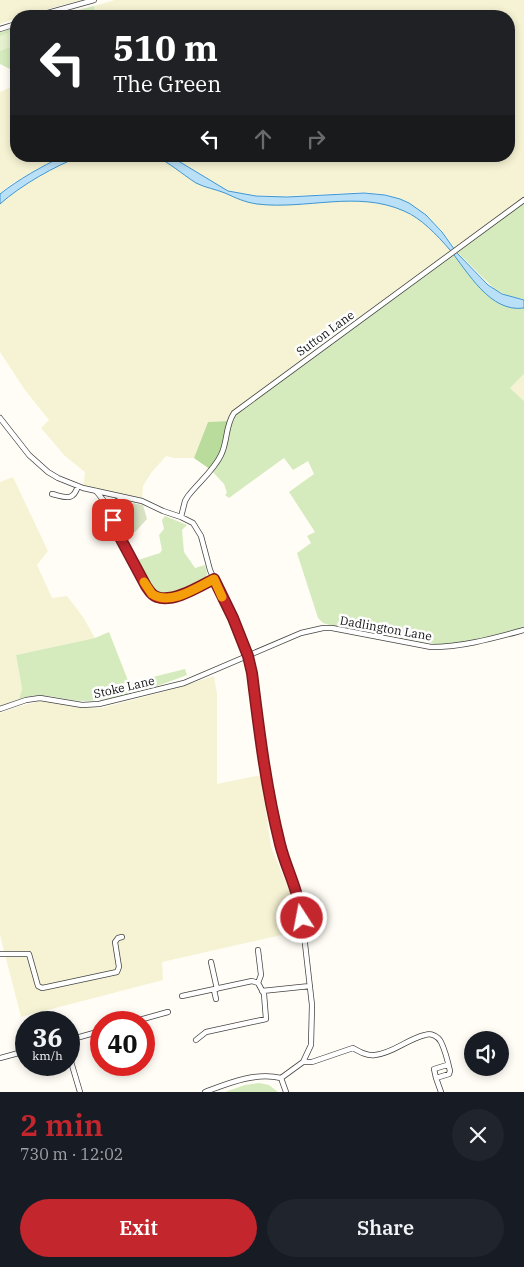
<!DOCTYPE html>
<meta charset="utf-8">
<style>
:root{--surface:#171b24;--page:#20242c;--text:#f1f3f6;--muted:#9ea1a6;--accent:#c4262e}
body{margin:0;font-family:"IBM Plex Serif",serif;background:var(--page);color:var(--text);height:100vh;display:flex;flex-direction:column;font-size:19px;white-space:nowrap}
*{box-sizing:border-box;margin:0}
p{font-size:16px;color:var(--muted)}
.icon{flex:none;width:28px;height:28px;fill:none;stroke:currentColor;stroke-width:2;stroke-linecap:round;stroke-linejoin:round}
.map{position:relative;height:1092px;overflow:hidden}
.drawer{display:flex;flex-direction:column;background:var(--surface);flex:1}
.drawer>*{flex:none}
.top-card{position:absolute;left:10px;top:10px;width:505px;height:152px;border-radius:20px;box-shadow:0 2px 8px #0003;background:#202124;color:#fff;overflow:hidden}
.controls{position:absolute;left:464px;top:1031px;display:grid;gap:10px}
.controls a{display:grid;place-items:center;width:45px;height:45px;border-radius:50%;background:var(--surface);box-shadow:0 2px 8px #0003;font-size:25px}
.speed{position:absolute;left:15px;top:1011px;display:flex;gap:10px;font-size:25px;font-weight:700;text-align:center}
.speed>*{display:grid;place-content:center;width:65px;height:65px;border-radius:50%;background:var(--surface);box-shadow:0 2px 8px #0003;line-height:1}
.speed small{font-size:12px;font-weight:400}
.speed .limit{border:8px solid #d22;background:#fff;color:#111}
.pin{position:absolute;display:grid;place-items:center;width:42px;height:42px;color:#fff;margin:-21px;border-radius:10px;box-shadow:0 2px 8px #0006}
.me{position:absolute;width:55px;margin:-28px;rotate:349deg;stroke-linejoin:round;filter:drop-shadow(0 0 4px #0008)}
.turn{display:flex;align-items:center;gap:18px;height:105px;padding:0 20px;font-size:22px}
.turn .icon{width:65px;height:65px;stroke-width:2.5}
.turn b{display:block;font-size:35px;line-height:42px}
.lanes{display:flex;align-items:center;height:48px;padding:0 20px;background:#0003;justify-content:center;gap:25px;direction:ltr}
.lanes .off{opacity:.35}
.round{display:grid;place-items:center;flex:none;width:52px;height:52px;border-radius:26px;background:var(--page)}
.overview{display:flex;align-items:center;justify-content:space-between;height:85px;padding:0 20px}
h1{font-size:30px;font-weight:600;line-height:38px;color:var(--accent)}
.primary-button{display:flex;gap:10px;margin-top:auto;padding:10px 20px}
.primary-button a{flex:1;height:58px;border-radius:30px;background:var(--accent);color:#fff;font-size:20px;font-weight:600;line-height:58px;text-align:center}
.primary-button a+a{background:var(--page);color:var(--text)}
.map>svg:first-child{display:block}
</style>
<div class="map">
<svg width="524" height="1092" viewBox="0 0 524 1092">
<rect width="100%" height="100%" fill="#fffdf5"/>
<!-- farmland -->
<path fill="#f6f3d4" d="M0,0H82L22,16H16V18L0,24Z
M115,0H524V299L502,294L488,284L461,255L457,252L443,232L427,215L400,199L385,194L363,192L287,196L255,195L228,191L171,156H509V16H96L94,6Z
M16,85V156H61L13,183L0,193V92Z
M72,156H163L206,184L247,198L363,197L414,212L453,251L228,421L208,422L194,458H174L166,456L151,473L143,486L142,501L83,488L85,472L65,456L41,428L49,420L25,390L0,352V200Z
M524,374V401L510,388Z
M13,477L48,551L37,565L52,598L67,596L83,617L95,638L16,655L22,689L19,699L0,706V482Z
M214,676L217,694V784L261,775L271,847L293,899L299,931L162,962L163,980L21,1017L0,935V713L20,706L41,701L79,707L101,708L163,692Z"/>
<!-- green -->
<path fill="#d5ebbd" d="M94,6L96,16H55Z
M16,27V72L0,64V32Z
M524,200V299L510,297L495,289L455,250Z
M452,253L484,292C495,301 508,310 524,308V374L510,388L524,401V629L466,643L441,645L336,627L323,623L318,618L297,553L311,543L307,536L315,532L289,492L314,474L308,461L293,470L284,458L229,498L225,495L227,493L224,484L211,470L234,413Z
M165,516L187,525L182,530L184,552L195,568L205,565L207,573L205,581L173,597L164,598L152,593L135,561L160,553L162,550L159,535L164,529L162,520Z
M109,632L129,683L185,669L187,675C156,687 119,700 85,701C62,701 42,690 19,699L22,689L16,655L95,638Z
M259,1083L269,1085L278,1092H225L245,1085Z"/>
<!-- forest -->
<path fill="#b9dc9c" d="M228,421L224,446L211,470L194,458L208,422Z"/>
<!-- cemetery -->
<path fill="#d9e3c4" d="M132,503L143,505L147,519L135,532L125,538L119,528L113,510L122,504Z"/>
<!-- pitch -->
<path fill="#e6f2cf" d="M16,30V45L0,51V36Z"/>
<!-- water -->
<path fill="#b9e0f7" stroke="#3f96cf" d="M63,156H81C55,166 21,185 0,204V194C19,179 41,167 63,156Z
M155,156H170L228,191L256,196L287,197L364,193L385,195L400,199L409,203L426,215L442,232L457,253L488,285L502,294L524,300V308C490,313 468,272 450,250C437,235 421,218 404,211C357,190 306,210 257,204C244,202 236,198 225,193C215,189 206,188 196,183C182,174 170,163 155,156Z"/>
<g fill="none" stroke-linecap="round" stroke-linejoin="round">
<defs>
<path id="minor" d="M37,16L94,0
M0,29L16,24
M0,418L29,455L48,472L58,478L83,488L142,501L163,511L181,517L193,523L201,536L210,570L248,656L252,673L266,777L280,846L300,900L312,1005L311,1045L303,1062L281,1078C255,1072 229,1083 205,1092
M96,491L108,506
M52,494C65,497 73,502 78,486
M123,498L108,506L116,530L152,594C171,606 196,588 214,579
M181,517L185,501L188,496C199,482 214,470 221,455C228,441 225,426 234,413L524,200
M0,709L26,700L40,698L82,705L99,704L184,683L301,633L323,628H332L431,647C463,647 494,638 524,630
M258,950L261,975L258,983
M0,954H29L38,986L42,988L47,987L117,972L119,967L115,942L118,938L122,937
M211,962L217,989
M214,990L216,999
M262,991L310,986
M182,996L252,981L258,983
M132,1022L168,1012
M69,1040L101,1031
M196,1040L206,1032L266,1019L264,994L258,983
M69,1055L80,1092
M0,1058L26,1051
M303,1062H312L353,1048C360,1052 367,1056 375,1055C394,1053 407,1039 425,1035C431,1033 438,1036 441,1042C445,1050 448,1062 450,1071L449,1074L436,1078L434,1069L447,1065
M281,1078L286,1092
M436,1078L441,1092"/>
</defs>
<!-- minor casing -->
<use href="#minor" stroke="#444" stroke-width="6"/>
<!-- minor -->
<use href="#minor" stroke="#fff" stroke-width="4.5"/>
</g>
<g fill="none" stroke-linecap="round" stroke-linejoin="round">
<defs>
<path id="route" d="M113,520L116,530L146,586C149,590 151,595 157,597C173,603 200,586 214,579L233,618L248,656L252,673C259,730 266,788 280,844C286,869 299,891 302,918"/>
</defs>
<!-- route casing -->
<use href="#route" stroke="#7f191e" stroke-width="12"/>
<!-- route -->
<use href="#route" stroke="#c4262e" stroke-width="9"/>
<!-- slow -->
<path stroke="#f59e0b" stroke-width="9" d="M144,582L152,594C171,606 196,588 214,579L222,597"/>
</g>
<g text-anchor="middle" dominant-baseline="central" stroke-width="5" stroke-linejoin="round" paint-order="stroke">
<!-- street labels -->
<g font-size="12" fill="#111" stroke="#fff">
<text transform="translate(325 333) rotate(-36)">Sutton Lane</text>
<text transform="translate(386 628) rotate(10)">Dadlington Lane</text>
<text transform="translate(124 687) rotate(-13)">Stoke Lane</text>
</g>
</g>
</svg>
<div class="controls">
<a><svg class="icon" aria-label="sound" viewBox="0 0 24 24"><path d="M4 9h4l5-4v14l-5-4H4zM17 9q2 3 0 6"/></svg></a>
</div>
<div class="speed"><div>36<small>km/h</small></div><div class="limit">40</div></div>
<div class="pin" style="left:113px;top:520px;background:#d93025"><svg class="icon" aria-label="arrive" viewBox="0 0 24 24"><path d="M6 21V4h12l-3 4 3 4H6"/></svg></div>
<svg class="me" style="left:302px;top:918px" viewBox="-20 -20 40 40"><circle r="17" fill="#c4262e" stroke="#fff" stroke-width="3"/><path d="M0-11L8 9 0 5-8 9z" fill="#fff"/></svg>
<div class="top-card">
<div class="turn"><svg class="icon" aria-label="left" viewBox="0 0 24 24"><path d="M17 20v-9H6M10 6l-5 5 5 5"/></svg><div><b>510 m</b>The Green</div></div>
<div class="lanes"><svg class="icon" aria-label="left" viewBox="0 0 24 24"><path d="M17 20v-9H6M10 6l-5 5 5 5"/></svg><svg class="icon off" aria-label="ahead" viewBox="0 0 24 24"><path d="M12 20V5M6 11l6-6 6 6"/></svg><svg class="icon off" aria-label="right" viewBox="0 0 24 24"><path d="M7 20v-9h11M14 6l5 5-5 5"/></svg></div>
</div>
</div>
<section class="drawer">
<div class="overview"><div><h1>2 min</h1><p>730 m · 12:02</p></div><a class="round"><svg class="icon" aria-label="close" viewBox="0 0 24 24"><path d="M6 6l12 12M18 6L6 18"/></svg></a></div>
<div class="primary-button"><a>Exit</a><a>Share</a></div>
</section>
